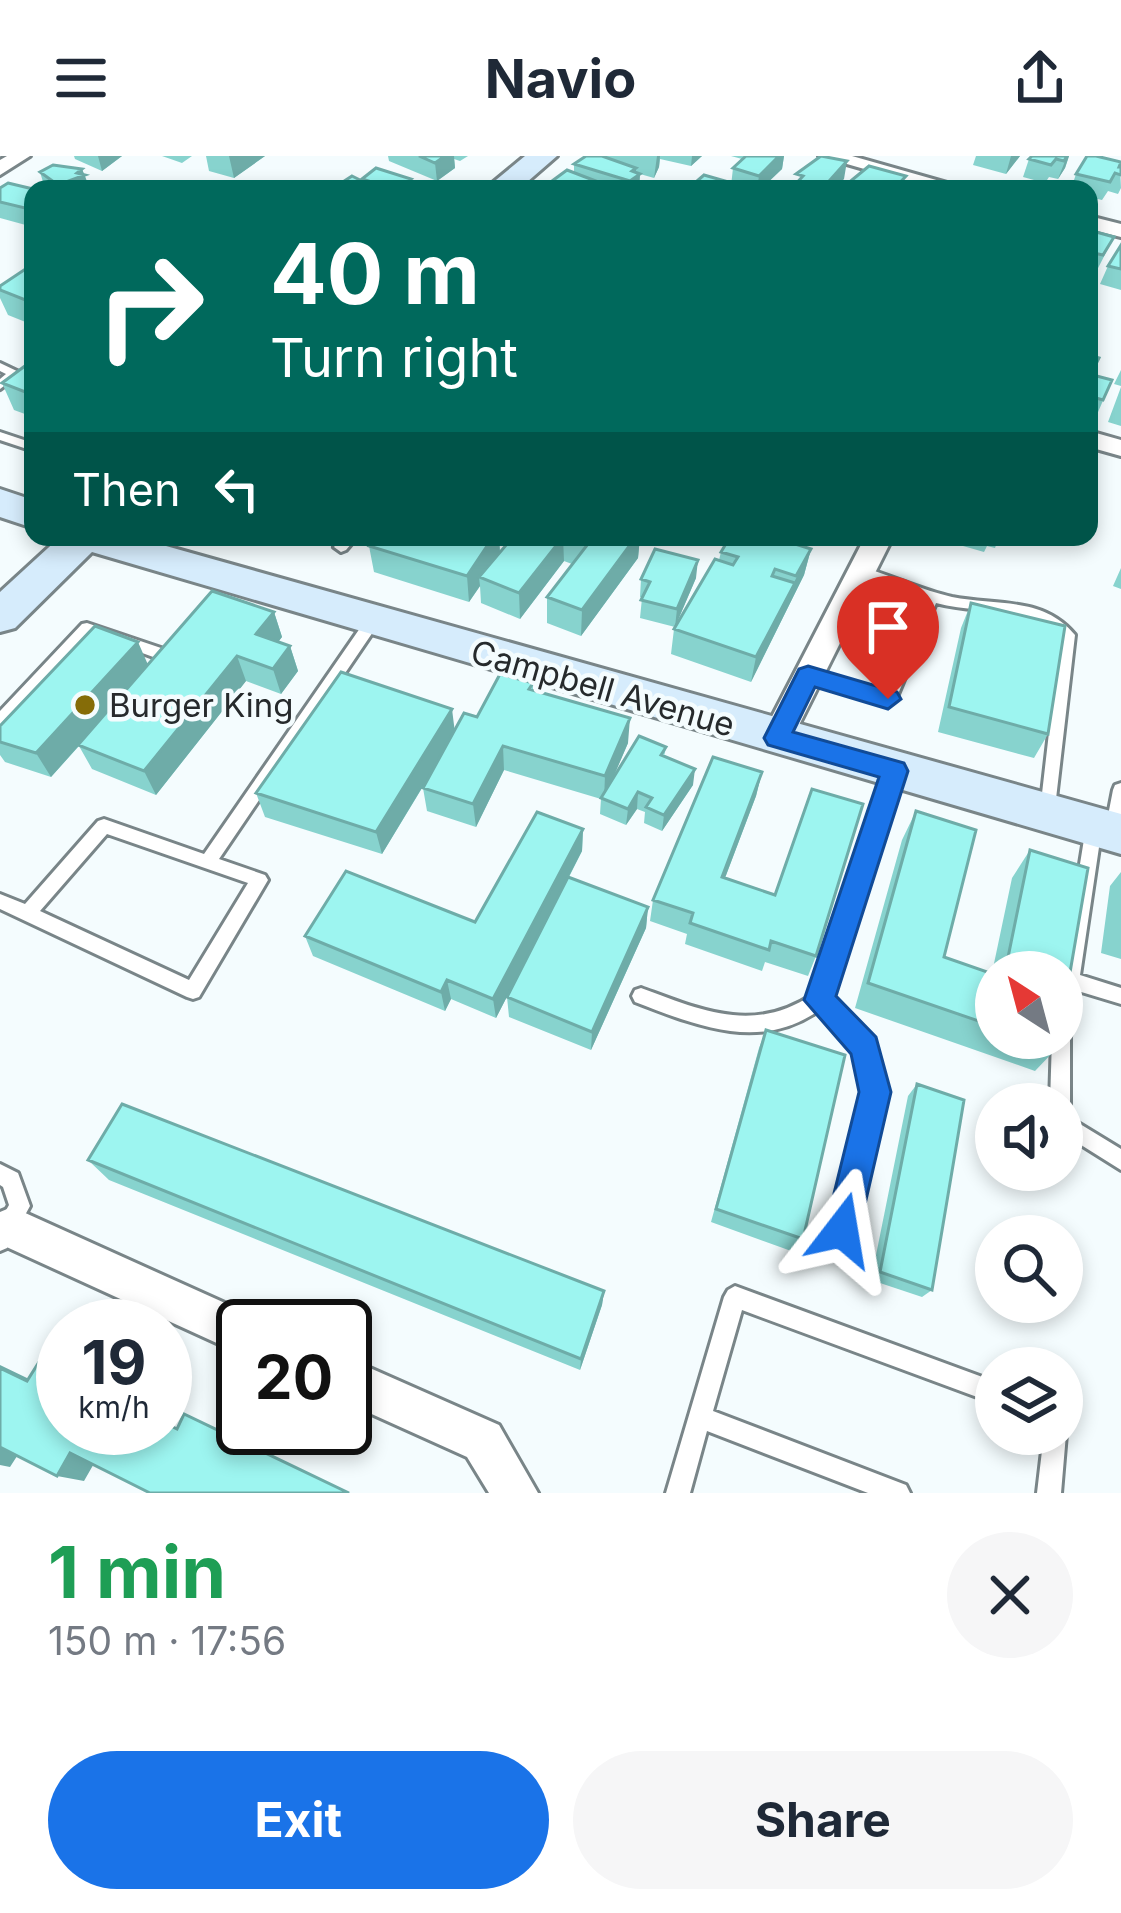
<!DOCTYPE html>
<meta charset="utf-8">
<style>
:root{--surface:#fff;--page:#f6f6f7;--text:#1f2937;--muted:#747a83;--accent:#1a73e8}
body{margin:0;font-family:Inter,sans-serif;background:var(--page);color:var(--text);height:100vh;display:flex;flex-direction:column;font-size:45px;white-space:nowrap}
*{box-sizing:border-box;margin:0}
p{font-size:39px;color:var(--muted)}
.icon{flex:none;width:66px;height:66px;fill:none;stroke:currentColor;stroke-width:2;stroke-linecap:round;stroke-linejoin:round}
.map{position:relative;height:1337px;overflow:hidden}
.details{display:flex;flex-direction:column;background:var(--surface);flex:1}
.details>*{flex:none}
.hud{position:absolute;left:24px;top:24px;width:1074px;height:366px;border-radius:24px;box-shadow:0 6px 18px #0003;background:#00695c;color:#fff;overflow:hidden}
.needle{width:78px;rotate:324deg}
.fabs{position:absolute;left:975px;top:795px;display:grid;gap:24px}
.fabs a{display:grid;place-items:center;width:108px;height:108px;border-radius:50%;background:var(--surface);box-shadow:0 6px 18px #0003;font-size:60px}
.speed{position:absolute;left:36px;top:1143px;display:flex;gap:24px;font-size:60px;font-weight:700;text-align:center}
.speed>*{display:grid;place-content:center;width:156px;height:156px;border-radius:50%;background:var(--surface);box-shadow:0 6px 18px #0003;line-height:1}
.speed small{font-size:30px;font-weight:400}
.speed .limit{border:6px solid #111;border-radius:18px;background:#fff;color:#111}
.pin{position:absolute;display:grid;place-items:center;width:102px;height:102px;color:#fff;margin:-123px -51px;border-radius:50% 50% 50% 0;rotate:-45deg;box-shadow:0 0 12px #0007}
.pin .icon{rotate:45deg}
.me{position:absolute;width:132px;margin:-66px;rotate:14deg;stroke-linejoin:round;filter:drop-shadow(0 0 9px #0008)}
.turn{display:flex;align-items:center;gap:42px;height:252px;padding:0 48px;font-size:54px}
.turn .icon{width:156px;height:156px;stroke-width:2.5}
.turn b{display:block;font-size:84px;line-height:102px}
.then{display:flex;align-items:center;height:114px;padding:0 48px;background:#0003;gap:24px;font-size:45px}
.round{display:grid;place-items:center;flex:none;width:126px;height:126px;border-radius:63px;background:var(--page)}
.overview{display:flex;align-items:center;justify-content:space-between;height:204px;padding:0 48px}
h1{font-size:72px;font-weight:700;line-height:90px;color:#1e9e55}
.cta{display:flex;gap:24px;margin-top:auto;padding:24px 48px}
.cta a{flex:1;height:138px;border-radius:72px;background:var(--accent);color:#fff;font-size:48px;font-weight:700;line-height:138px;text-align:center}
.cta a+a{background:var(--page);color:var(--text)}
header{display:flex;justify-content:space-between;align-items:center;height:156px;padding:0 48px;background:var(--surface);font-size:54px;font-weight:700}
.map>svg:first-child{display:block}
</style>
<header><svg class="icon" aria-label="menu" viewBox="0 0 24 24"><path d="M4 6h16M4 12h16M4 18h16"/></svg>Navio<svg class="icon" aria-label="share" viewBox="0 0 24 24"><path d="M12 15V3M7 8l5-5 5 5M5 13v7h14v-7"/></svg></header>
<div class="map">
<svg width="1121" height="1337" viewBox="0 0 1121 1337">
<rect width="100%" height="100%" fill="#f4fcfe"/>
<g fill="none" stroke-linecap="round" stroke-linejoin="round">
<defs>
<path id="service" d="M0,207L21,217L0,233V223L6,218L0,215Z
M0,276L33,287V295L0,284Z
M342,381H357L346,394L341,396L334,391Z
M862,411C892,420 922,434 952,441C996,450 1043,440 1075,479L1054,660H1042L1040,655L1060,481C1023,448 981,459 936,447L896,543L888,549L803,524L800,520L803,516L808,514L883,536L923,443L857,419V413Z
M372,461L377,462L379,466L377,470L219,703L265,719L268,724L199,841L193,843L187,841L0,753V738L25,748L98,665L104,663L204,698L367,462ZM107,678L248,727L189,824L40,755Z
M87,467L164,493L172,488L179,493L172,504L167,506L90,478L5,569L0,571V555L82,468Z
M894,609L900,610L902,615L829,842L872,885L885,936L852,1074L849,1081L842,1084L835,1081L832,1074L865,936L857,895L818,855C759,896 695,869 635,846L632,840L635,834L641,832C701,854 753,878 812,839L886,615L888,610Z
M1121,627V676L1113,682L1107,680L1105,675L1113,634L1115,629Z
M1094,664L1100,666L1102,671L1080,819L1121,832V848L1078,835L1070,881V948L1067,955L1062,957L1121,993V1014L1062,977V948H1050L1052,882H1062V819L1086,671L1088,666Z
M0,1008L18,1017L30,1050L7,1092L0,1095V1065L9,1049L3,1031L0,1029Z
M735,1130L996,1226V1248L742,1154L713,1255L906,1329L910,1337H868L707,1275L690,1337H666L724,1141L728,1134Z
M1062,1270L1066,1278L1061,1337H1037L1044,1278H1062Z"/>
<path id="minor" d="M7,0H30L0,19V4Z
M819,0H852L968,33H934Z
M1089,60L1121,68V81L1089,73Z
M1089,275L1121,284V300L1089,291Z
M865,381H893L788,591H766L761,582Z
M12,1051L258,1162L262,1170H243V1199L0,1088V1056Z
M345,1201L499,1269L538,1337H489L467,1301L345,1246Z"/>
<path id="secondary" d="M525,0H557L519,33H485Z
M0,333L33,344V372L0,361Z
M60,381H134L1121,658V698L92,396L15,472L0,476V436Z"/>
</defs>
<!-- service casing -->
<use href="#service" stroke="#798588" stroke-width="6"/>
<!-- minor casing -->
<use href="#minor" stroke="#798588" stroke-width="6"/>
<!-- secondary casing -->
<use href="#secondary" stroke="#798588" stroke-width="6"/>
<!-- service -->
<use href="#service" fill="#fff" fill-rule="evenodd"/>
<!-- minor -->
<use href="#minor" fill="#fff" fill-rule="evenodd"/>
<!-- secondary -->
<use href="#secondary" fill="#d6ecfc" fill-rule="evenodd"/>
</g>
<!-- wall -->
<path fill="#87d3ce" d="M74,0H122L102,15L75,3Z
M162,0H192L182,7Z
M206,0H265L234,22L209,15Z
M388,0H468L460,5L454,3L455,12L437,25L389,5Z
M586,0H702L691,10L660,3L659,11L654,22L640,18L639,33H548V28L574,17V8Z
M731,0H784L782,13L761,33H740L731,30L733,12L742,3Z
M976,0H1020L1006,18L973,9Z
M1069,0L1065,12L1058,23L1049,21L1045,27L1023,21L1029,3Z
M1120,11L1121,32L1118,38L1108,35L1102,44L1089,41V33H1071L1076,18Z
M82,13L88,28L75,33H54L43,26L40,16Z
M362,23H411L412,32L332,33L362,25Z
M0,32L33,33V71L0,62Z
M1089,74L1114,81L1095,118L1089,116Z
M1121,89V134L1100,128L1108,110Z
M33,108V169L8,159L0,142V130Z
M1089,199L1099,202L1091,219L1112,224L1095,263L1089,261Z
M33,204V261L14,254L2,227Z
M1121,214V230L1114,228Z
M1121,231V270L1108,266Z
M499,381L500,396L513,381H640L638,402L581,480L547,467V441L572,408L564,405L520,463L481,447L480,430L469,446L374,416L369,390Z
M730,381H810L804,391L811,393L804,419L751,526L671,498L674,473L719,404L721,396Z
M959,381H999L995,392L987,390L984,396L956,388Z
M1121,412V433L1113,430Z
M696,422L675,471L640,462L642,442L640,441L641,423Z
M971,447L1048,578L1034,602L938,576L961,472Z
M274,456L282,481L278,486L290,490L298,515L281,538L246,525L156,639L92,613L79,590L51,621L5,606L0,599V570Z
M533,527V534L628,587L611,626L666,591L664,601L693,629L662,675L644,667L645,656L637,653L626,669L600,658L601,643L504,614L476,671L427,655L423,632L430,619L382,698L265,661L256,637L454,574Z
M762,616L756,640L725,722L816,800L808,820L765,806L762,815L685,788L687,778L650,765L653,744Z
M916,655L944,801L992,817L1012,722L1030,694L1062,816H996V882H1059L1057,892L1035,915L855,852L902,684Z
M583,673L582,695L569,721L648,751L646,772L591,894L509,861L507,841L535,786L496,862L451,843L445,855L313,800L305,780L475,766Z
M1121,716V803L1101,797L1110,730Z
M766,874L803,1083L794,1096L711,1066L759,892Z
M917,928L932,1134L922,1141L871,1124L908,940Z
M88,1004L604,1135L602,1149L580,1214L109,1024Z"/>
<!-- shaded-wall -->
<path fill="#6eaca8" d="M98,0H122L102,15Z
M229,0H265L234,22Z
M445,0H454L455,12L437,25L435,7Z
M657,0H660L659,11L654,22Z
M692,0H702L691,10Z
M779,0H784L782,13L761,33H757L759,20Z
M1011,0H1020L1006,18Z
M1067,0H1069L1065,12L1058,23Z
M847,5L844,23L835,33H822Z
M636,12V21L640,18L639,33H630L632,15Z
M82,13L88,28L75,33H60L58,29Z
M411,23L412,32L397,33Z
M493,381H499L500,398L479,421L480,430L469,446L467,420Z
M563,381L564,405L520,463L519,437Z
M636,381H640L638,402L581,480L582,454Z
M804,381H810L798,402L802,383Z
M811,393L804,419L751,526L756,501Z
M698,404L696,422L675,471L677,453Z
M274,456L282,481L264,504L256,478Z
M138,486L149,511L51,621L36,597Z
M290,490L298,515L281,538L273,513Z
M237,500L246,525L156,639L144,615Z
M452,553L455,577L382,698L376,676Z
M630,562L628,587L604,643L605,620Z
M503,590L504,614L476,671L473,648Z
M695,613L693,629L662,675L664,659Z
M762,616L756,640L717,743L722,721Z
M638,636L637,653L626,669L628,653Z
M583,673L582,695L496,862L493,843Z
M648,751L646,772L591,894L592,876Z
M447,824L451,843L445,855L441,836Z
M604,1135L602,1149L580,1214L581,1203Z
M0,1209L54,1235L27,1225L0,1212Z
M0,1289L21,1294L10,1311L0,1309Z
M70,1297L96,1304L84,1325L57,1320Z"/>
<!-- building -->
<path fill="#9df5f0" stroke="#6eaca8" stroke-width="3" d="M419,0H445L435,7Z
M586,0H602L636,12L632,15L640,18L630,25L574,8Z
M746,0H779L759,20L733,12Z
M821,0L847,5L822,33L792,32L803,20L796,18Z
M1032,0H1067L1064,5L1056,3L1051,9L1029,3Z
M1087,0H1096L1121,6L1119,11H1121V19L1115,17L1110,26L1076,18Z
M53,9L82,13L77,17L85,19L58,29L40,16Z
M869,10L906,20L894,33H841Z
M376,12L411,23L397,33H394L362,23Z
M567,14L614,32L565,33L548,28Z
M704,19L725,25L717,33L689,32Z
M352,20L378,33H332Z
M8,27L33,33V50L29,53L0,46V32Z
M1089,74L1114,81L1103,99L1089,96Z
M1121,89V113L1108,110Z
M33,108V147L0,134V130Z
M1089,199L1099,202L1093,214L1089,213Z
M33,204V239L2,227Z
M1089,218L1112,224L1103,244L1089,240Z
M376,381H493L467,420L369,390Z
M513,381H563L519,437L479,421Z
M569,381H636L582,454L547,441L588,388Z
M730,381H773L811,393L796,420L775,413L772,420L795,427L756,501L674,473L715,403L733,409L738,401L721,396Z
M655,393L698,404L677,453L641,444L650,426L641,423Z
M212,435L274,456L256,478L290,490L273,513L237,500L144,615L78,589Z
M971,447L1065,470L1048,578L949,551Z
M95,470L138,486L36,597L0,586V570Z
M341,516L452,553L376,676L256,637Z
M500,518L533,527L529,533L630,562L605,620L503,590L473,648L423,632L464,557L477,561Z
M639,580L666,591L661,599L695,613L664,659L646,651L652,642L638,636L628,653L601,642Z
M713,601L762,616L722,721L775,739L812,633L863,648L816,800L771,785L769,794L690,767L693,757L653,744Z
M916,655L976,674L944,801L996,819V871L868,827Z
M537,656L583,673L493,843L447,824L441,836L305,780L346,715L475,766Z
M1030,694L1088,712L1062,863V816H1005Z
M568,721L648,751L592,876L507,841Z
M766,874L845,899L803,1083L716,1053Z
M1027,882H1059L1057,892Z
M917,928L964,944L932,1134L880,1116Z
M122,948L604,1135L581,1203L88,1004Z
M39,1206L63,1218V1272H165V1267L177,1273L184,1258L349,1337H150L70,1297L57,1320L0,1291V1212L27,1225Z"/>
<!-- route -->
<path fill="#1a73e8" stroke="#114b97" stroke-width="3" d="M808,510L897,536L901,543L888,553L815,531L793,576L904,607L908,615L836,840L876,881L891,936L859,1074L854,1086L842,1091L830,1086L825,1074L859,936L851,898L804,844L879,621L768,589L764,582L799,513Z"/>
<!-- markers -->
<circle fill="#856c08" stroke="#f4fcfe" stroke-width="4.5" cx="85" cy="549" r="12"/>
<g text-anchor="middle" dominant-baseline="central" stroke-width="9" stroke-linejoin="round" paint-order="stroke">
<!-- street labels -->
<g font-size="33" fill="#262a2c" stroke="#f4fcfe">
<text transform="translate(603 532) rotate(16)">Campbell Avenue</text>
</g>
<!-- poi labels -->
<g font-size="33" fill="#262a2c" stroke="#f4fcfe" text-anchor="start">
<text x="109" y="549">Burger King</text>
</g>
</g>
</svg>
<div class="fabs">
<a><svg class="needle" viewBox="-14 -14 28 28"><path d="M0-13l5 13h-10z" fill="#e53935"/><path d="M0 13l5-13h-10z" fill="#747a83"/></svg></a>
<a><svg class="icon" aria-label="sound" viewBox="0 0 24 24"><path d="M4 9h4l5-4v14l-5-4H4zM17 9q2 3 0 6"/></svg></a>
<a><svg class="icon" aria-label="search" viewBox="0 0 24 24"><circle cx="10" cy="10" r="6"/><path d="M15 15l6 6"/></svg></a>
<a><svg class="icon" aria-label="layers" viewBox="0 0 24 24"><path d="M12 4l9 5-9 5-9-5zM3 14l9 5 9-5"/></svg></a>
</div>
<div class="speed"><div>19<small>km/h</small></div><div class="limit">20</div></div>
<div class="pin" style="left:888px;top:543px;background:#d93025"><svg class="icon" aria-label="arrive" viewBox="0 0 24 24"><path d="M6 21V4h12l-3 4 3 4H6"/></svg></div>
<svg class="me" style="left:842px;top:1074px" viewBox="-20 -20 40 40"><path d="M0-17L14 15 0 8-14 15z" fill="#1a73e8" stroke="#fff" stroke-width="4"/></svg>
<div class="hud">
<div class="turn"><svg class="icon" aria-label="right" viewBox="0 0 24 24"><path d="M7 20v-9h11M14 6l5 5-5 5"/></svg><div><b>40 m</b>Turn right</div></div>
<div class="then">Then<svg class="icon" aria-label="left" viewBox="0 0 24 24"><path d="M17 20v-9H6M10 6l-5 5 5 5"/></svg></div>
</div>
</div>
<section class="details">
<div class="overview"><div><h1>1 min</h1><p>150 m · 17:56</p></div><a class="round"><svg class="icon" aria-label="close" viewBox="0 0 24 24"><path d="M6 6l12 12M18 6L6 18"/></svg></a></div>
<div class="cta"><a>Exit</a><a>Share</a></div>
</section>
